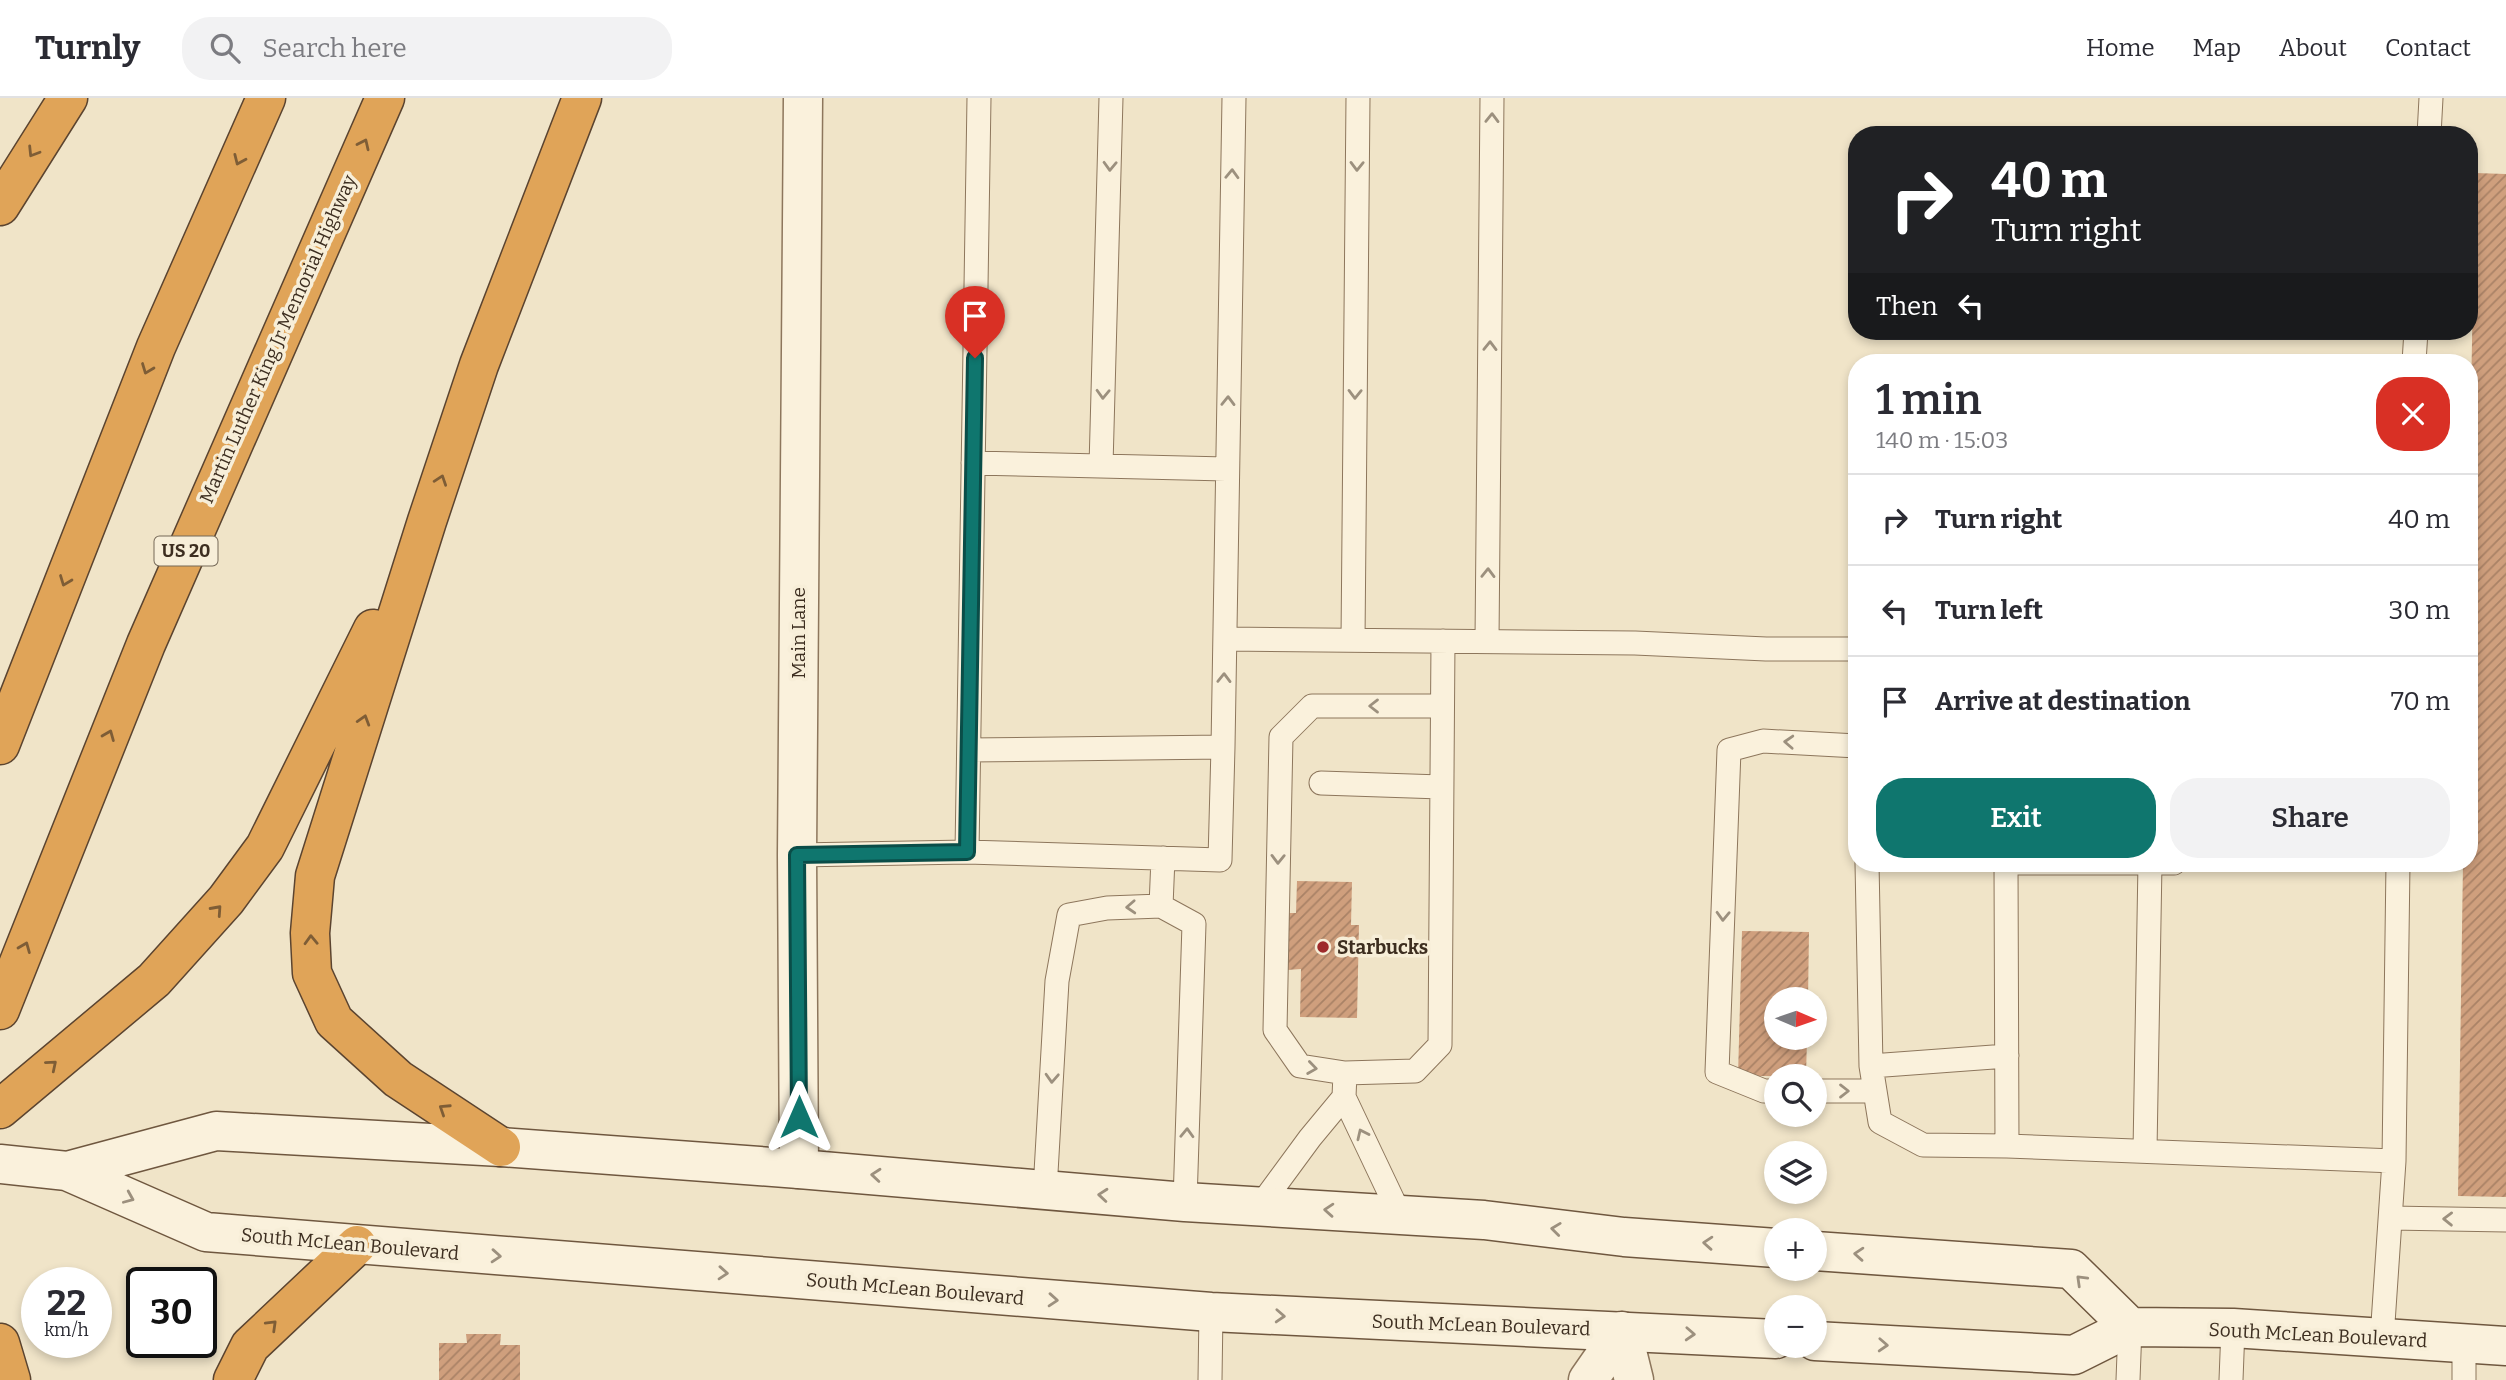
<!DOCTYPE html>
<meta charset="utf-8">
<style>
:root{--surface:#fff;--page:#f2f2f3;--text:#2b2b33;--muted:#7c7c81;--line:#e1e1e2;--accent:#0f766e}
body{margin:0;font-family:Bitter,serif;background:var(--page);color:var(--text);height:100vh;display:flex;flex-direction:column;font-size:26px;white-space:nowrap}
*{box-sizing:border-box;margin:0}
p{font-size:23px;color:var(--muted)}
.icon{flex:none;width:38px;height:38px;fill:none;stroke:currentColor;stroke-width:2;stroke-linecap:round;stroke-linejoin:round}
.map{position:relative;flex:1;overflow:hidden}
.drawer{position:absolute;left:1848px;top:256px;width:630px;height:518px;display:flex;flex-direction:column;background:var(--surface);border-radius:28px;box-shadow:0 4px 10px #0003}
.drawer>*{flex:none}
.guide{position:absolute;left:1848px;top:28px;width:630px;height:214px;border-radius:28px;box-shadow:0 4px 10px #0003;background:#202124;color:#fff;overflow:hidden}
.needle{width:46px;rotate:92deg}
.controls{position:absolute;left:1764px;top:889px;display:grid;gap:14px}
.controls a{display:grid;place-items:center;width:63px;height:63px;border-radius:50%;background:var(--surface);box-shadow:0 4px 10px #0003;font-size:35px}
.speed{position:absolute;left:21px;top:1169px;display:flex;gap:14px;font-size:35px;font-weight:700;text-align:center}
.speed>*{display:grid;place-content:center;width:91px;height:91px;border-radius:50%;background:var(--surface);box-shadow:0 4px 10px #0003;line-height:1}
.speed small{font-size:18px;font-weight:400}
.speed .limit{border:4px solid #111;border-radius:10px;background:#fff;color:#111}
.pin{position:absolute;display:grid;place-items:center;width:60px;height:60px;color:#fff;margin:-72px -30px;border-radius:50% 50% 50% 0;rotate:-45deg;box-shadow:0 0 7px #0007}
.pin .icon{rotate:45deg}
.me{position:absolute;width:77px;margin:-38px;rotate:0deg;stroke-linejoin:round;filter:drop-shadow(0 0 5px #0008)}
.turn{display:flex;align-items:center;gap:24px;height:147px;padding:0 28px;font-size:32px}
.turn .icon{width:91px;height:91px;stroke-width:2.5}
.turn b{display:block;font-size:49px;line-height:60px}
.then{display:flex;align-items:center;height:66px;padding:0 28px;background:#0003;gap:14px;font-size:26px}
.round{display:grid;place-items:center;flex:none;width:74px;height:74px;border-radius:28px;background:var(--page)}
.summary{display:flex;align-items:center;justify-content:space-between;height:119px;padding:0 28px}
h1{font-size:42px;font-weight:600;line-height:52px}
.action{display:flex;gap:14px;margin-top:auto;padding:14px 28px}
.action a{flex:1;height:80px;border-radius:28px;background:var(--accent);color:#fff;font-size:28px;font-weight:600;line-height:80px;text-align:center}
.action a+a{background:var(--page);color:var(--text)}
ul{padding:0;list-style:none}
li{display:flex;align-items:center;gap:21px;height:91px;padding:0 28px;border-top:2px solid var(--line)}
li div{flex:1}
li b{display:block;font-size:26px}
li em{font-style:normal}
header{display:flex;align-items:center;gap:42px;box-sizing:border-box;height:98px;padding:0 35px;background:var(--surface);border-bottom:2px solid var(--line)}
header strong{font-size:33px}
nav{display:flex;gap:38px;margin-inline-start:auto;font-size:24px}
.search{width:490px;height:63px;background:var(--page);display:flex;align-items:center;gap:18px;box-sizing:border-box;padding:0 24px;border-radius:28px;color:var(--muted);font-size:26px}
.map>svg:first-child{display:block}
</style>
<header>
<strong>Turnly</strong>
<div class="search"><svg class="icon" aria-label="search" viewBox="0 0 24 24"><circle cx="10" cy="10" r="6"/><path d="M15 15l6 6"/></svg>Search here</div>
<nav><a>Home</a><a>Map</a><a>About</a><a>Contact</a></nav>
</header>
<div class="map">
<svg width="2506" height="1282" viewBox="0 0 2506 1282">
<defs>
<pattern id="building-hatch" width="6" height="6" patternUnits="userSpaceOnUse" patternTransform="scale(1.75)"><rect width="6" height="6" fill="#cf9f7d"/><path d="M-1 1l2-2M0 6l6-6M5 7l2-2" fill="none" stroke="#a98266"/></pattern>
</defs>
<rect width="100%" height="100%" fill="#f0e4c8"/>
<!-- building -->
<path fill="url(#building-hatch)" d="M2475,75L2506,76V1099L2458,1098L2463,765H2469V413Z
M1297,783L1352,784L1351,827H1359L1357,920L1300,919L1301,871L1287,872V815H1296Z
M1742,833L1809,834L1808,901H1776V940H1807L1806,978H1738Z
M466,1236H501L500,1247H520V1282H439V1245H467Z"/>
<g fill="none" stroke-linecap="round" stroke-linejoin="round">
<defs>
<path id="lane" d="M2429,37L2431,0
M2414,264L2416,233
M973,365L1226,371
M1101,368L1111,0
M1225,541L1635,545L1766,551H1857
M1353,542L1358,0
M1487,543L1492,0
M1442,608H1312L1281,639L1275,932L1300,968L1345,975L1415,973L1440,947L1443,543
M1223,649L1234,0
M1321,685L1441,689
M967,754L1220,762L1223,649L969,652
M797,757L967,754L979,0
M1867,765L1871,968L2007,958
M2006,765L2007,1048L2394,1063
M2006,765H2174
M1161,808L1163,760
M1871,968L1880,1024L1923,1047L2007,1048
M1345,975L1344,999L1400,1117
M1776,993H1764L1717,974L1729,652L1763,643L1857,648
M1815,993H1874
M2145,1053L2150,765
M1045,1092L1057,883L1069,817L1107,810L1161,808L1194,826L1185,1104
M1260,1108L1310,1040L1344,999
M2391,1120L2506,1122
M2382,1240L2394,1063L2398,765
M1210,1282L1211,1214
M2128,1282L2130,1229
M2231,1282L2233,1230
M2464,1282V1245"/>
<path id="street" d="M799,1071L797,757L803,0
M1622,1233L1634,1282
M1588,1282L1622,1233"/>
<path id="secondary" d="M0,1066L67,1073L206,1134L1211,1214L1776,1241
M67,1073L216,1033L501,1049L799,1071L1185,1104L1484,1122L1624,1139L1776,1150
M1815,1153L2071,1171L2130,1229
M1815,1243L2074,1257L2130,1229L2233,1230L2506,1248"/>
<path id="highway" d="M0,108L68,0
M0,647L156,249L266,0
M0,912L146,546L385,0
M0,1011L154,882L226,802L265,749L373,531
M501,1049L398,981L334,923L312,875L310,835L315,778L427,423L479,267L582,0
M0,1245L11,1282
M233,1282L250,1248L357,1147"/>
</defs>
<!-- lane casing -->
<use href="#lane" stroke="#8d765c" stroke-width="25"/>
<!-- street casing -->
<use href="#street" stroke="#8d765c" stroke-width="41"/>
<!-- secondary casing -->
<use href="#secondary" stroke="#6f573f" stroke-width="41"/>
<!-- highway casing -->
<use href="#highway" stroke="#5b4430" stroke-width="41"/>
<!-- lane -->
<use href="#lane" stroke="#faf1dc" stroke-width="23"/>
<!-- street -->
<use href="#street" stroke="#faf1dc" stroke-width="38"/>
<!-- secondary -->
<use href="#secondary" stroke="#faf1dc" stroke-width="38"/>
<!-- highway -->
<use href="#highway" stroke="#e0a458" stroke-width="38"/>
</g>
<!-- one-way arrows -->
<defs><path id="oneway-chevron" d="M-2-3.5L2.5 0L-2 3.5" fill="none" stroke-width="1.6" stroke-linecap="round" stroke-linejoin="round" transform="scale(1.75)"/></defs>
<g stroke="#9c907e">
<use href="#oneway-chevron" transform="translate(1492 20) rotate(-89)"/>
<use href="#oneway-chevron" transform="translate(1110 68) rotate(92)"/>
<use href="#oneway-chevron" transform="translate(1357 68) rotate(91)"/>
<use href="#oneway-chevron" transform="translate(1232 76) rotate(-88)"/>
<use href="#oneway-chevron" transform="translate(1490 248) rotate(-89)"/>
<use href="#oneway-chevron" transform="translate(1103 296) rotate(92)"/>
<use href="#oneway-chevron" transform="translate(1355 296) rotate(91)"/>
<use href="#oneway-chevron" transform="translate(1228 303) rotate(-89)"/>
<use href="#oneway-chevron" transform="translate(1488 475) rotate(-89)"/>
<use href="#oneway-chevron" transform="translate(1224 580) rotate(-89)"/>
<use href="#oneway-chevron" transform="translate(1374 608) rotate(-180)"/>
<use href="#oneway-chevron" transform="translate(1789 644) rotate(-177)"/>
<use href="#oneway-chevron" transform="translate(1278 761) rotate(91)"/>
<use href="#oneway-chevron" transform="translate(1131 809) rotate(177)"/>
<use href="#oneway-chevron" transform="translate(1723 818) rotate(92)"/>
<use href="#oneway-chevron" transform="translate(1312 970) rotate(8)"/>
<use href="#oneway-chevron" transform="translate(1052 980) rotate(93)"/>
<use href="#oneway-chevron" transform="translate(1844 993)"/>
<use href="#oneway-chevron" transform="translate(1187 1035) rotate(-88)"/>
<use href="#oneway-chevron" transform="translate(1362 1036) rotate(-115)"/>
<use href="#oneway-chevron" transform="translate(876 1077) rotate(-175)"/>
<use href="#oneway-chevron" transform="translate(1103 1097) rotate(-175)"/>
<use href="#oneway-chevron" transform="translate(129 1100) rotate(23)"/>
<use href="#oneway-chevron" transform="translate(1329 1112) rotate(-176)"/>
<use href="#oneway-chevron" transform="translate(2448 1121) rotate(-179)"/>
<use href="#oneway-chevron" transform="translate(1556 1131) rotate(-173)"/>
<use href="#oneway-chevron" transform="translate(1708 1145) rotate(-176)"/>
<use href="#oneway-chevron" transform="translate(1859 1156) rotate(-176)"/>
<use href="#oneway-chevron" transform="translate(496 1158) rotate(4)"/>
<use href="#oneway-chevron" transform="translate(723 1175) rotate(4)"/>
<use href="#oneway-chevron" transform="translate(2081 1182) rotate(-136)"/>
<use href="#oneway-chevron" transform="translate(1053 1202) rotate(4)"/>
<use href="#oneway-chevron" transform="translate(1280 1218) rotate(3)"/>
<use href="#oneway-chevron" transform="translate(1690 1236) rotate(3)"/>
<use href="#oneway-chevron" transform="translate(1883 1247) rotate(3)"/>
</g>
<g stroke="#7e5d36">
<use href="#oneway-chevron" transform="translate(364 46) rotate(-65)"/>
<use href="#oneway-chevron" transform="translate(33 54) rotate(122)"/>
<use href="#oneway-chevron" transform="translate(239 62) rotate(114)"/>
<use href="#oneway-chevron" transform="translate(147 271) rotate(111)"/>
<use href="#oneway-chevron" transform="translate(441 382) rotate(-71)"/>
<use href="#oneway-chevron" transform="translate(65 483) rotate(111)"/>
<use href="#oneway-chevron" transform="translate(364 622) rotate(-73)"/>
<use href="#oneway-chevron" transform="translate(109 637) rotate(-68)"/>
<use href="#oneway-chevron" transform="translate(217 812) rotate(-48)"/>
<use href="#oneway-chevron" transform="translate(311 842) rotate(-92)"/>
<use href="#oneway-chevron" transform="translate(25 849) rotate(-68)"/>
<use href="#oneway-chevron" transform="translate(52 967) rotate(-40)"/>
<use href="#oneway-chevron" transform="translate(444 1011) rotate(-147)"/>
<use href="#oneway-chevron" transform="translate(272 1227) rotate(-44)"/>
</g>
<g fill="none" stroke-linecap="round" stroke-linejoin="round">
<defs>
<path id="route" d="M799,1019L797,757L967,754L975,260"/>
</defs>
<!-- route casing -->
<use href="#route" stroke="#0a4d48" stroke-width="18"/>
<!-- route -->
<use href="#route" stroke="#0f766e" stroke-width="12"/>
</g>
<!-- markers -->
<circle fill="#9e2a2b" stroke="#f7eed8" stroke-width="2.5" cx="1323" cy="849" r="7"/>
<g text-anchor="middle" dominant-baseline="central" stroke-width="7" stroke-linejoin="round" paint-order="stroke">
<!-- shield labels -->
<rect fill="#f7eed8" stroke="#756857" stroke-width="2" x="154.5" y="438.5" width="63" height="29" rx="5"/>
<g font-size="18" font-weight="bold" fill="#3d2e20">
<text x="186" y="453">US 20</text>
</g>
<!-- street labels -->
<g font-size="19" fill="#3d2e20" stroke="#f7eed8">
<text transform="translate(278 241) rotate(-66)">Martin Luther King Jr Memorial Highway</text>
<text transform="translate(798 535) rotate(-90)">Main Lane</text>
<text transform="translate(350 1146) rotate(5)">South McLean Boulevard</text>
<text transform="translate(915 1191) rotate(5)">South McLean Boulevard</text>
<text transform="translate(1481 1227) rotate(2)">South McLean Boulevard</text>
<text transform="translate(2318 1237) rotate(3)">South McLean Boulevard</text>
</g>
<!-- poi labels -->
<g font-size="19" font-weight="bold" fill="#3d2e20" stroke="#f7eed8" text-anchor="start">
<text x="1337" y="849">Starbucks</text>
</g>
</g>
</svg>
<div class="controls">
<a><svg class="needle" viewBox="-14 -14 28 28"><path d="M0-13l5 13h-10z" fill="#e53935"/><path d="M0 13l5-13h-10z" fill="#7c7c81"/></svg></a>
<a><svg class="icon" aria-label="search" viewBox="0 0 24 24"><circle cx="10" cy="10" r="6"/><path d="M15 15l6 6"/></svg></a>
<a><svg class="icon" aria-label="layers" viewBox="0 0 24 24"><path d="M12 4l9 5-9 5-9-5zM3 14l9 5 9-5"/></svg></a>
<a>+</a>
<a>−</a>
</div>
<div class="speed"><div>22<small>km/h</small></div><div class="limit">30</div></div>
<div class="pin" style="left:975px;top:260px;background:#d93025"><svg class="icon" aria-label="arrive" viewBox="0 0 24 24"><path d="M6 21V4h12l-3 4 3 4H6"/></svg></div>
<svg class="me" style="left:799px;top:1019px" viewBox="-20 -20 40 40"><path d="M0-17L14 15 0 8-14 15z" fill="#0f766e" stroke="#fff" stroke-width="4"/></svg>
<div class="guide">
<div class="turn"><svg class="icon" aria-label="right" viewBox="0 0 24 24"><path d="M7 20v-9h11M14 6l5 5-5 5"/></svg><div><b>40 m</b>Turn right</div></div>
<div class="then">Then<svg class="icon" aria-label="left" viewBox="0 0 24 24"><path d="M17 20v-9H6M10 6l-5 5 5 5"/></svg></div>
</div>
<section class="drawer">
<div class="summary"><div><h1>1 min</h1><p>140 m · 15:03</p></div><a class="round" style="background:#d93025;color:#fff"><svg class="icon" aria-label="close" viewBox="0 0 24 24"><path d="M6 6l12 12M18 6L6 18"/></svg></a></div>
<ul>
<li><svg class="icon" aria-label="right" viewBox="0 0 24 24"><path d="M7 20v-9h11M14 6l5 5-5 5"/></svg><div><b>Turn right</b></div><em>40 m</em></li>
<li><svg class="icon" aria-label="left" viewBox="0 0 24 24"><path d="M17 20v-9H6M10 6l-5 5 5 5"/></svg><div><b>Turn left</b></div><em>30 m</em></li>
<li><svg class="icon" aria-label="arrive" viewBox="0 0 24 24"><path d="M6 21V4h12l-3 4 3 4H6"/></svg><div><b>Arrive at destination</b></div><em>70 m</em></li>
</ul>
<div class="action"><a>Exit</a><a>Share</a></div>
</section>
</div>
